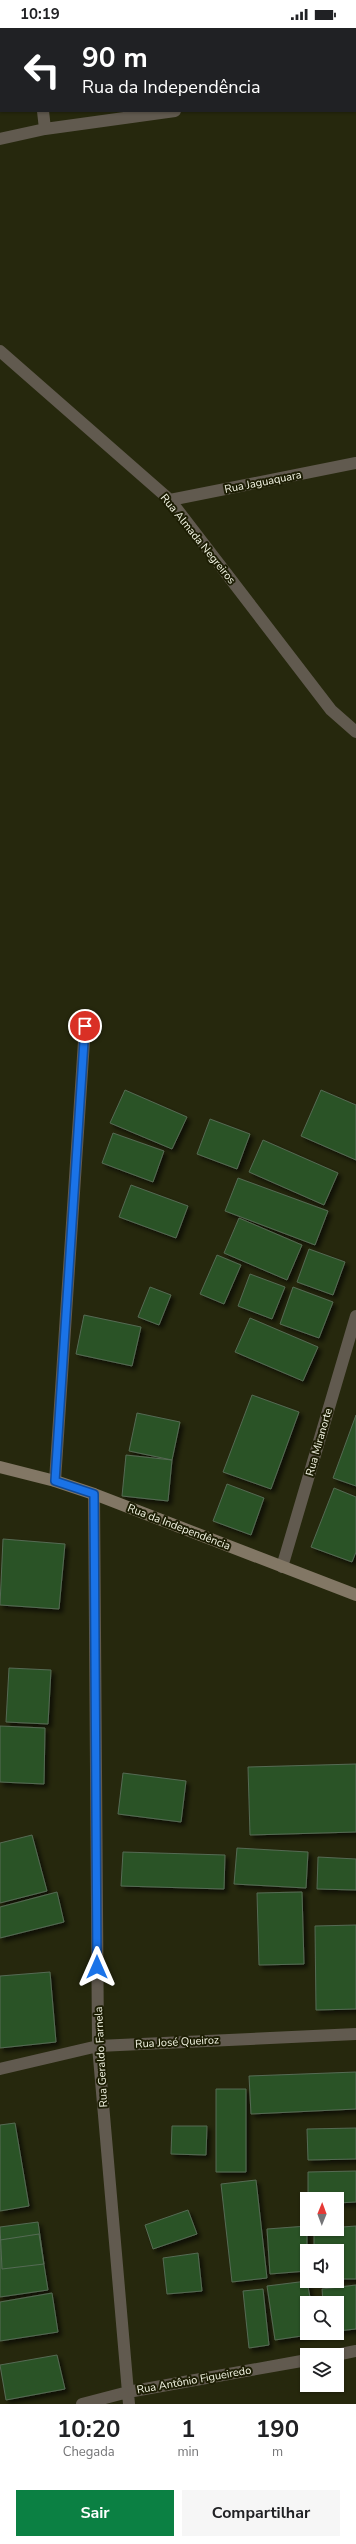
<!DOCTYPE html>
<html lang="pt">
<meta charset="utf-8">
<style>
:root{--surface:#fff;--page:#f6f6f6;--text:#202124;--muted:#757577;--accent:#0b8043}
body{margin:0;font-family:"Nunito Sans",sans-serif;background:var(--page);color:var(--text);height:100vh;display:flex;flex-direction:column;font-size:15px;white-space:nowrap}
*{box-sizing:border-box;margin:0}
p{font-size:13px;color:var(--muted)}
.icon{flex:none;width:22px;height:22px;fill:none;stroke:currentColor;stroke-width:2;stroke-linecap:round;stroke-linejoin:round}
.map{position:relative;height:2376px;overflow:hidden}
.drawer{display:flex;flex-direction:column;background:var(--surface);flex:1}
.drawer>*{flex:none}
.top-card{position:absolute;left:0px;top:0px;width:356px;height:84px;box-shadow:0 1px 3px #0004;background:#202124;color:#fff;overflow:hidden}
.needle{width:26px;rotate:1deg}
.tools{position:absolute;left:300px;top:2164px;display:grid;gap:8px}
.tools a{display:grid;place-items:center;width:44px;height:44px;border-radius:0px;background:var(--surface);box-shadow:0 1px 3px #0004;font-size:20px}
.pin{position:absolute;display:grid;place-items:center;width:34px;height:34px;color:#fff;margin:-17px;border:2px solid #fff;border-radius:50%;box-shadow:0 1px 4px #0007}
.me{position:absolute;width:44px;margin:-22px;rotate:0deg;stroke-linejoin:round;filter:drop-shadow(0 0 3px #0008)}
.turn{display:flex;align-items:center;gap:14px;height:84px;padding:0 16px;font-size:18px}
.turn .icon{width:52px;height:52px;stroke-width:2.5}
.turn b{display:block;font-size:28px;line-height:34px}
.eta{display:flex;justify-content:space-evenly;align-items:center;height:68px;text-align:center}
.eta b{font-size:24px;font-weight:700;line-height:28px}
.action{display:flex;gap:8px;margin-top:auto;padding:8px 16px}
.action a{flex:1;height:46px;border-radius:0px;background:var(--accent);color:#fff;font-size:16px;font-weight:700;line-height:46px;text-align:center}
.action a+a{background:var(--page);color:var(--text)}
.status{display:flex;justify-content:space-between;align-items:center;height:28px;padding:0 20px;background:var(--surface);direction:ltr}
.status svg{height:11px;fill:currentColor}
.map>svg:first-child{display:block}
</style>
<div class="status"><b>10:19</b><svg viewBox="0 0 49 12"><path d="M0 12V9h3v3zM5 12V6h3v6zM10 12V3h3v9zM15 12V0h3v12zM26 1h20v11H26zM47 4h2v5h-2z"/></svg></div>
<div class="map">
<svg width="356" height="2376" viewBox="0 0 356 2376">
<defs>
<filter id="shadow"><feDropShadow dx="3.5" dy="3.5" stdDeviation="2" flood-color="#0009"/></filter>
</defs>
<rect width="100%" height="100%" fill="#26280d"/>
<!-- building -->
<path fill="#2a5328" stroke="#556a53" filter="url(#shadow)" d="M125,1062L187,1089L172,1121L110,1095Z
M321,1062L356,1077V1132L301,1108Z
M210,1091L250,1106L237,1141L197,1126Z
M113,1105L164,1123L153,1154L102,1135Z
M263,1112L338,1145L324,1177L249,1144Z
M238,1150L328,1183L315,1217L225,1183Z
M131,1157L188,1178L176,1210L119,1189Z
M239,1190L302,1217L287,1252L224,1225Z
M309,1221L345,1234L333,1267L297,1254Z
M217,1227L241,1237L224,1276L200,1266Z
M250,1246L285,1259L272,1291L238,1278Z
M150,1259L171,1267L159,1297L138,1289Z
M293,1259L333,1274L319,1310L280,1296Z
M84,1287L141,1299L132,1338L76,1326Z
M250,1290L318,1319L303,1353L235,1324Z
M252,1367L299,1384L271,1461L223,1444Z
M137,1385L180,1394L172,1432L129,1423Z
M356,1387V1458L333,1450Z
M126,1427L172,1432L168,1473L122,1468Z
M227,1456L264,1470L251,1507L213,1493Z
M334,1460L356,1469V1524L352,1534L311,1519Z
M3,1511L65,1516L59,1581L0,1577Z
M9,1640L51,1642L48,1696L6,1694Z
M0,1698L45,1700L44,1756L0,1754Z
M356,1736V1804L250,1807L248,1739Z
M123,1745L186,1753L181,1794L118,1786Z
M32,1807L47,1863L0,1875V1815Z
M237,1820L308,1824L306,1860L234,1856Z
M123,1824L225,1827L224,1861L121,1858Z
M318,1829L356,1831V1862L317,1861Z
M57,1864L64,1894L0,1910V1879Z
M302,1864L304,1936L259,1937L257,1865Z
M356,1897V1981L316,1982L315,1898Z
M50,1944L56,2014L0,2020V1948Z
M356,2044V2081L251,2086L249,2048Z
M216,2061H246V2144H216Z
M15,2095L29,2178L0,2183V2097Z
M172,2098H207L206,2127L171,2126Z
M356,2100V2131L308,2132L307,2101Z
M356,2143V2174L337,2175V2171H308V2144Z
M256,2152L267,2250L232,2254L221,2156Z
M188,2182L197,2206L153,2221L145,2197Z
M38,2194L44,2236L2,2241L0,2199Z
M307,2198V2243L270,2246L267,2201Z
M356,2198V2251H337V2223H314V2201Z
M39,2206L48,2262L0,2269V2212Z
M198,2225L202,2263L167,2266L163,2230Z
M307,2253L311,2275H307V2305L315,2306L275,2312L267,2258Z
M356,2257V2301L337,2303V2275H323L322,2261Z
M263,2261L269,2317L249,2320L243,2263Z
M52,2265L58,2304L0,2313V2274Z
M57,2327L65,2361L6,2372L0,2337Z"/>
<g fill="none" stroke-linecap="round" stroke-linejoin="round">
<!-- street -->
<path stroke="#615a4f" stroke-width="12" d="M29,0L30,1
M355,58H356
M43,83L45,101
M0,111L45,101L175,83
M0,323L170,472L331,682L356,704
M170,472L356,435
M55,1453L85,998
M94,1466L98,2018L129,2376
M282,1539L356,1288
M0,2041L98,2018L356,2006
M336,2327L356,2323
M82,2376L128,2364L307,2332"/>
<!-- secondary -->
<path stroke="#827765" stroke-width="12" d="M0,1439L55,1453L94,1466L356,1567"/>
</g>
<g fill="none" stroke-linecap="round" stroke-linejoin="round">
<defs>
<path id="route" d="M85,998L55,1453L94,1466L97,1939"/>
</defs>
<!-- route casing -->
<use href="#route" stroke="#114b97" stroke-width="10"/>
<!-- route -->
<use href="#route" stroke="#1a73e8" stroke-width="7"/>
</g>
<g text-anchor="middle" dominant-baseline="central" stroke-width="4" stroke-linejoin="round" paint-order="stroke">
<!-- street labels -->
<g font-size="11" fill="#f4f6e5" stroke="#1d1e04">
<text transform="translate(263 454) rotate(-11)">Rua Jaguaquara</text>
<text transform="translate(198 511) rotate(51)">Rua Almada Negreiros</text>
<text transform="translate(319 1414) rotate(-74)">Rua Miranorte</text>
<text transform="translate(179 1499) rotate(21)">Rua da Independência</text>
<text transform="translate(177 2014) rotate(-3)">Rua José Queiroz</text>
<text transform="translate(101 2029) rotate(-93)">Rua Geraldo Farnela</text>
<text transform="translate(194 2352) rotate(-10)">Rua Antônio Figueiredo</text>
</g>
</g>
</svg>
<div class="tools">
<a><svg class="needle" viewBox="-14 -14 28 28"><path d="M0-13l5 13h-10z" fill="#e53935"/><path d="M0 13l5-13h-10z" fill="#757577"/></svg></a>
<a><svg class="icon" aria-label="sound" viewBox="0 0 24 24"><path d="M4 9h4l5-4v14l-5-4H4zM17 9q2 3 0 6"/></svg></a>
<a><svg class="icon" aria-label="search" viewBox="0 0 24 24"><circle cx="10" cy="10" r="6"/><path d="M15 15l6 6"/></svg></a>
<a><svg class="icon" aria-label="layers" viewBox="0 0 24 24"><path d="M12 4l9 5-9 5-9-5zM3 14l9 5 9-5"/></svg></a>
</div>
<div class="pin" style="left:85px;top:998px;background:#d93025"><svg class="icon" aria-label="arrive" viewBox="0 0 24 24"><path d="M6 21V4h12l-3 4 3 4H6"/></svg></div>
<svg class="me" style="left:97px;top:1939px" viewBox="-20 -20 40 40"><path d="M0-17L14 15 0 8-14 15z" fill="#1a73e8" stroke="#fff" stroke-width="4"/></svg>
<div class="top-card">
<div class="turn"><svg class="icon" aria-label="left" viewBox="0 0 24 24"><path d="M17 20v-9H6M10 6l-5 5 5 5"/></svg><div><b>90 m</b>Rua da Independência</div></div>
</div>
</div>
<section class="drawer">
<div class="eta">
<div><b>10:20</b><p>Chegada</p></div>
<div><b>1</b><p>min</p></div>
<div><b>190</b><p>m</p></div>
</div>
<div class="action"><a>Sair</a><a>Compartilhar</a></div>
</section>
